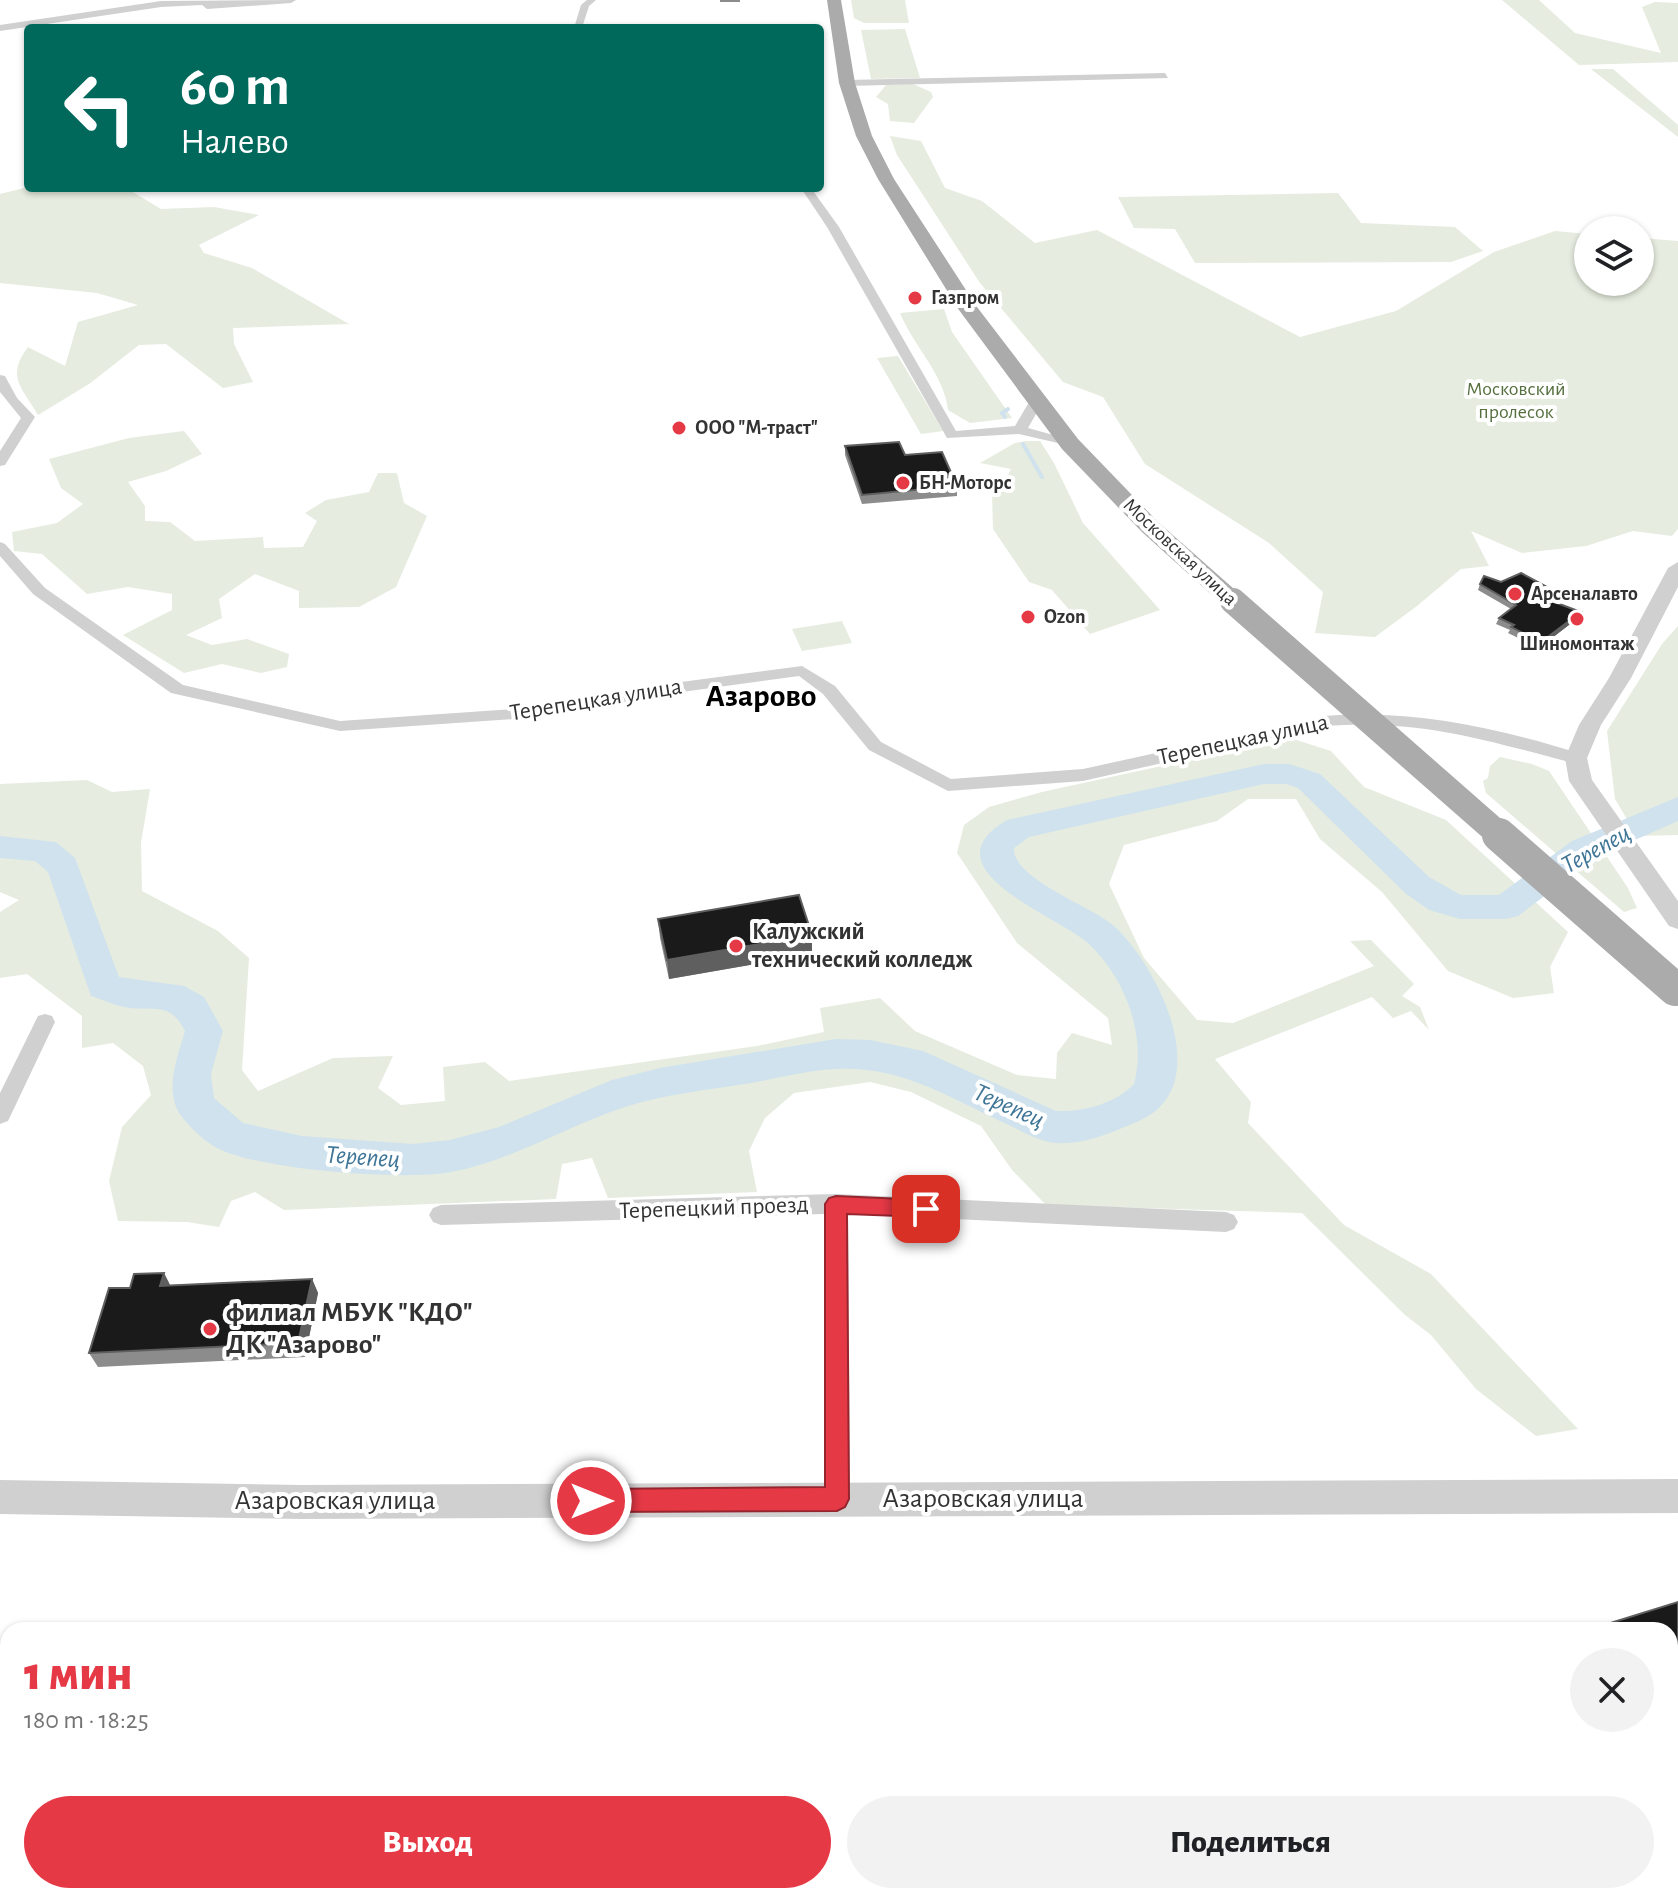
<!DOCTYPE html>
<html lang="ru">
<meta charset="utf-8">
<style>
:root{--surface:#fff;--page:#f2f2f2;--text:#202124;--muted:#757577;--accent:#e63946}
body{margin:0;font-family:"Alegreya Sans",sans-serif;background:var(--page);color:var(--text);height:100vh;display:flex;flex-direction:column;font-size:30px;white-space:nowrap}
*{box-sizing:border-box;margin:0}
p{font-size:26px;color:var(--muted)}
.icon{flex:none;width:44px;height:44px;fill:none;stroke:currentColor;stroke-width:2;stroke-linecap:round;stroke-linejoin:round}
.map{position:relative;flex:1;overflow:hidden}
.panel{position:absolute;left:0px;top:1622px;width:1678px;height:282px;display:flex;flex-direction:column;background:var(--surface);border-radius:24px 24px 0 0;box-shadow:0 2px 6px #0004}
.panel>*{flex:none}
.top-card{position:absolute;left:24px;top:24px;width:800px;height:168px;border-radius:8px;box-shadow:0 2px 6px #0004;background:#00695c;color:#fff;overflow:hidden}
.tools{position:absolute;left:1574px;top:216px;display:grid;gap:16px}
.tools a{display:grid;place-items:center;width:80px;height:80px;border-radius:50%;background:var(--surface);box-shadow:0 2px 6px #0004;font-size:40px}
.pin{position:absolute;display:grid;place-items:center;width:68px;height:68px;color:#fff;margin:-34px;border-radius:16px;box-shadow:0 4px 12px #0006}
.me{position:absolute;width:88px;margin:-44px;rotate:90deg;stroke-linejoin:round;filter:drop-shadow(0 0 6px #0008)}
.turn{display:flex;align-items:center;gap:28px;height:168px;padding:0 24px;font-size:36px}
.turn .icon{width:104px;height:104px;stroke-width:2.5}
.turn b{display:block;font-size:56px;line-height:68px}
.round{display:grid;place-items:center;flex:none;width:84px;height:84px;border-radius:42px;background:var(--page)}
.summary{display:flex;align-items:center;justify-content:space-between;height:136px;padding:0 24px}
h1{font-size:48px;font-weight:800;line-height:60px;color:var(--accent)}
.button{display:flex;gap:16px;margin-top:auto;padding:16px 24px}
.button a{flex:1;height:92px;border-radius:48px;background:var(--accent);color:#fff;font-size:32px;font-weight:800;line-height:92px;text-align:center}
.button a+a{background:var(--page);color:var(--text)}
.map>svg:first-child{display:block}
</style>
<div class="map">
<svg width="1678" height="1903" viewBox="0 0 1678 1903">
<rect width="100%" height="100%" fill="#fff"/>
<!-- green -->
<path fill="#e6ecdf" d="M851,0H905L909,23H864L854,18Z
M1502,0H1539L1575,33L1661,53L1642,7L1655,2L1678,3V62L1579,65Z
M905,29L920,78L871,79L861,30Z
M1591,69H1613L1678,125V137Z
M913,84L931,92L933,97L914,123L890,121L888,104L876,97L886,85Z
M890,136L921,141L945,188L982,201L1035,243L1097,230L1300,337L1396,311L1494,252L1555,231L1588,234V282H1640V238L1678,241V529L1672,536L1633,531L1586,546L1522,553L1471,531L1489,566L1461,569L1417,606L1375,637L1315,633L1323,592L1269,543L1145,464L1103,397L1063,382L980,283L897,155Z
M28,187L126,188L161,209L214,207L259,215L199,245L204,253L252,268L349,324L233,328L234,344L253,382L223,388L166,344L139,345L89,384L38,415C21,386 6,377 28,347L65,366L78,322L138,305L97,293L0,283V194Z
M1338,193L1361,223L1455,227L1483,251L1451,262L1195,263L1175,229L1134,228L1118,197Z
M944,309L952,332L1012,418L970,423L948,410C944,374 914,347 900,313Z
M898,356L943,431L921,434L877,358Z
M184,431L202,454L166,471L128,482L145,506V521L170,522L195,541L263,537L264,548L303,547L317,521L305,513L326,500L369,492L378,473H397L404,503L427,516L396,587L359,607L299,608V591L255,574L219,599L222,618L186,635L212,645L247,639L289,654L287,667L261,673L222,664L184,673L123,635L172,610V594L128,587L87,594L42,554L14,551L12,532L57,523L83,504L61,488L49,459L129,438Z
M1027,441H1040L1054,463L1083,523L1160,610L1090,634L1052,590L1029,582L993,529L992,491L1003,485L1011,469L980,463L1015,443Z
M842,621L852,643L802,651L792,629Z
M1678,626V835L1637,836L1615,799L1607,731L1662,644Z
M1290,738L1331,751L1364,787L1446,820L1568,932L1550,967L1554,993L1513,998L1448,971L1382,892L1320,839L1296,799H1248L1217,821L1124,845L1109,884L1144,958L1197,1020L1233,1023L1374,966L1350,941L1371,940L1414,984L1402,996L1420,1007L1429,1030L1411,1011L1393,1018L1372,997L1215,1059L1251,1102L1248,1123L1344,1225L1431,1274L1578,1429L1536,1436L1476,1389L1431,1335L1405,1315L1302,1213L1046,1205L1012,1170L981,1126L911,1092L870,1082L794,1093L765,1118L749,1151L757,1192L608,1198L592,1158L562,1164L556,1199L284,1210L255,1192L231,1201L219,1227L187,1222L118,1221L109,1181L122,1127L151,1095L143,1066L113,1043L82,1048V1016L27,974L0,978V912L19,900L0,892V784L87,780L112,792L150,789L141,843L142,891L218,931L249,958L242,1070L258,1091L333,1058L393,1056L378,1088L401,1105L445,1101L443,1067L485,1062L509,1081L757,1046L824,1032L820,1008L880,998L915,1031L1017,1075L1056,1079L1057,1053L1072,1033L1112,1045L1108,1018L1017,943L957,853L964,825L989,807L1042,792Z
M1500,757L1532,764L1549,771L1628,888L1637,908L1624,912L1486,793L1483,781L1488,778L1490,766Z"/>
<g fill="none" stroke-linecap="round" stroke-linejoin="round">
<!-- stream -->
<path stroke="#cfe2ee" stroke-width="4" d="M1005,417L1002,413L1008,409
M1023,444L1042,477"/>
<!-- river -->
<path fill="#cfe2ee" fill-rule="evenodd" d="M1264,764H1289L1320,774L1429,877L1461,895H1499L1572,841L1678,797V821L1596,857L1518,916L1506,919H1460L1429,910L1405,893L1298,788L1286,784H1264L1029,837L1014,848C1012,879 1091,906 1114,926C1150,959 1194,1041 1171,1091C1161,1111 1147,1118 1127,1126C1106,1135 1080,1145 1056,1143C1038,1142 1019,1129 1002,1122C947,1096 900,1066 837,1069C809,1070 779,1078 751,1083C708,1090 663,1094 622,1108C563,1128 513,1160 451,1172C404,1181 262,1170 219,1149C206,1143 183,1122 177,1109C166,1084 178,1056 185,1031C170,1002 157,1011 129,1008C116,1006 103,1000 91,996L48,872L35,861L0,858V836L56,842L75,858L119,977L184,986L204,997L223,1031L211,1074L214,1098L243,1123L302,1136L413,1144L450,1140L499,1127L612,1080L660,1068L836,1039L870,1040L923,1051L1056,1111C1083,1112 1115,1104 1134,1084C1147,1035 1125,978 1089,944C1059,916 923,869 1007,820Z"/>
<!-- minor -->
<path fill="#d0d0d0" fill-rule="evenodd" d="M587,0H596L589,6L582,28H574L581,5Z
M1165,73L1168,78L847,86L842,83L847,80Z
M801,188H811L839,227L956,431L1015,426L1032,397L1037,396L1044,400L1028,428L1075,441V447L1019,434L947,438L827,227Z
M0,375L5,376L17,398L35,417L5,465L0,466V451L21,418L0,392Z
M0,542L5,544L45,588L183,685L340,721L557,706L595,700L636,688L802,666L835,686L881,742L951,779L1083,769L1325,716C1415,709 1497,728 1582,754L1585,758L1576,764C1485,740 1422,719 1325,726L1083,781L948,791L869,750L823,694L799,676L638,698L597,710L557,716L340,731L171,693L33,594L0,556Z
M45,1014L52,1016L55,1022L8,1121L0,1124V1093L38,1016Z
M836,1194L1226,1212L1234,1215L1238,1222L1234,1229L1226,1232L848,1214L850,1499L846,1508L837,1512L828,1508L824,1499V1214L441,1225L433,1222L429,1215L433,1208L441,1205Z"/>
<!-- tertiary -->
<path fill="#d0d0d0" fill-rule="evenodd" d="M296,0L291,3L207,9L202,5L161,7L0,31V25L161,1Z
M1678,562V587L1631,678L1601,725L1587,758L1592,780L1678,901V929L1669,926L1569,781L1565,758L1579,725L1609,678L1668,568Z
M1678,1479V1513L302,1519L0,1514V1480L302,1485Z"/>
<!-- primary -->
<path fill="#ababab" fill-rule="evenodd" d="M827,0H841L855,83L872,136L894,179L977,307L1078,439L1158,522L1242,596L1246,601L1242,606H1224L1142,532L1062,449L959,310L878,179L856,136L839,83Z"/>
<!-- primary-bridge-far1 -->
<path stroke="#ababab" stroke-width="26" d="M1233,601L1502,837"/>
<!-- primary-bridge -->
<path stroke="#ababab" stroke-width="34" d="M1499,835L1675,989"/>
</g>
<!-- wall -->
<path fill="#8c8c8c" d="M720,0H740V2H720Z
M845,446L905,455L957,486V496L862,504L845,455Z
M1480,584L1545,593L1539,596L1581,612L1578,618L1539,648L1508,633L1510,630L1496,624L1499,618L1511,609L1478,590Z
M658,919L812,935V954L669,979L660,938Z
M164,1273L170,1285L312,1279L318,1293L305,1357L98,1367L89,1353L130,1288Z"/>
<!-- shaded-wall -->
<path fill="#5f5f5f" d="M1547,587L1545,593L1530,600L1533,594Z
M1581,612L1578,618L1539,648L1541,642Z
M812,935V954L669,979L667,960Z
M164,1273L171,1287L160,1286Z
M312,1279L318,1293L305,1357L298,1343Z
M1678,1662V1672L1670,1675V1665Z"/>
<!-- building -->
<path fill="#1a1a1a" stroke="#5f5f5f" stroke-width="2" d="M899,442L905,455L942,452L957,486L862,495L845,446Z
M1521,573L1547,587L1533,594L1581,612L1541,642L1511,627L1514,625L1499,618L1516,605L1480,584L1484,576L1501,582Z
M799,895L812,935L667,960L658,919Z
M164,1273L160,1286L312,1279L298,1343L89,1353L109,1288H130L134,1274Z
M1678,1602V1662L1670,1665V1630H1588Z"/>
<!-- route -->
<path fill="#e63946" stroke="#96252e" stroke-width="2" d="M836,1196L926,1200L933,1202L937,1209L933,1215L926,1217L847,1214L849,1499L845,1507L837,1511L591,1512L582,1509L578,1501L582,1492L591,1489L825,1487V1204L829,1198Z"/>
<!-- markers -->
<g fill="#e63946" stroke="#fff" stroke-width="3">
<circle cx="915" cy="298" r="8"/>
<circle cx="679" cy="428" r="8"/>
<circle cx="903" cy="483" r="8"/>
<circle cx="1515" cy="594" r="8"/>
<circle cx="1028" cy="617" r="8"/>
<circle cx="1577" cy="619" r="8"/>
<circle cx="736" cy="946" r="8"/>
<circle cx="210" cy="1329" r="8"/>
</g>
<g text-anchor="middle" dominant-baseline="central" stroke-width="8" stroke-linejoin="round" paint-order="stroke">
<!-- far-poi labels -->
<g font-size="20" font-weight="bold" fill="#333" stroke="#fff" text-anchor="start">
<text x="931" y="298">Газпром</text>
<text x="695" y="428">ООО "М-траст"</text>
<text x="919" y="483">БН-Моторс</text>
<text x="1531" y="594">Арсеналавто</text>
<text x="1044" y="617">Ozon</text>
<text x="1577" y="644" text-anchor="middle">Шиномонтаж</text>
</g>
<!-- far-park labels -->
<g font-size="20" fill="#56703f" stroke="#fff">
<text x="1516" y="389">Московский<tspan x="1516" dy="23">пролесок</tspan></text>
</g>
<!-- far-street labels -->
<g font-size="20" fill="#333" stroke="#fff">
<text transform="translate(1180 552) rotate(43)">Московская улица</text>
</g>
<!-- street labels -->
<g font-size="24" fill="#333" stroke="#fff">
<text transform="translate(596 700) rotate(-9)">Терепецкая улица</text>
<text transform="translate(1243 740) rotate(-12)">Терепецкая улица</text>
<text transform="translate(714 1208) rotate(-2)">Терепецкий проезд</text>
</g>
<!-- poi labels -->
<g font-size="24" font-weight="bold" fill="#333" stroke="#fff" text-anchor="start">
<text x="752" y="932">Калужский<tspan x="752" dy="28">технический колледж</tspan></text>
</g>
<!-- water labels -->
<g font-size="26" font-style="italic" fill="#3f7597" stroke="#fff">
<text transform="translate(1596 849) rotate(-29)">Терепец</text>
<text transform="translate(1009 1106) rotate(24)">Терепец</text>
<text transform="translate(363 1157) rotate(4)">Терепец</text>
</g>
<!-- near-poi labels -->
<g font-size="28" font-weight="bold" fill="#333" stroke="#fff" text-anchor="start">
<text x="226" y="1313">филиал МБУК "КДО"<tspan x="226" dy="32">ДК "Азарово"</tspan></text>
</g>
<!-- near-street labels -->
<g font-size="28" fill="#333" stroke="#fff">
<text x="983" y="1499">Азаровская улица</text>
<text x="335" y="1501">Азаровская улица</text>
</g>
<!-- district labels -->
<g font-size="32" font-weight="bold" fill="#000" stroke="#fff">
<text x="761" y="696">Азарово</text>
</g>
</g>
</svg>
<div class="tools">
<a><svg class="icon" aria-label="layers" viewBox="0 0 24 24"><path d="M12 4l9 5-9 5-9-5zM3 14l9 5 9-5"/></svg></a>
</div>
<div class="pin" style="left:926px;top:1209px;background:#d93025"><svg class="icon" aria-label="arrive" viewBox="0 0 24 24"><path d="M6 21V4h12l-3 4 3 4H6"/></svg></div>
<svg class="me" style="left:591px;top:1501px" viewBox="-20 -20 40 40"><circle r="17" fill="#e63946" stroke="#fff" stroke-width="3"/><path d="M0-11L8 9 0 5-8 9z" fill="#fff"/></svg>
<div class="top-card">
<div class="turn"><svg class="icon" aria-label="left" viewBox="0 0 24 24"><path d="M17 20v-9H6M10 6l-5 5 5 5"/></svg><div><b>60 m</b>Налево</div></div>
</div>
<section class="panel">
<div class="summary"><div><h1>1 мин</h1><p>180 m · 18:25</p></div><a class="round"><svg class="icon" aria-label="close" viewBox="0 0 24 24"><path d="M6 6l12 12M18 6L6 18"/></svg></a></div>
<div class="button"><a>Выход</a><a>Поделиться</a></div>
</section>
</div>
